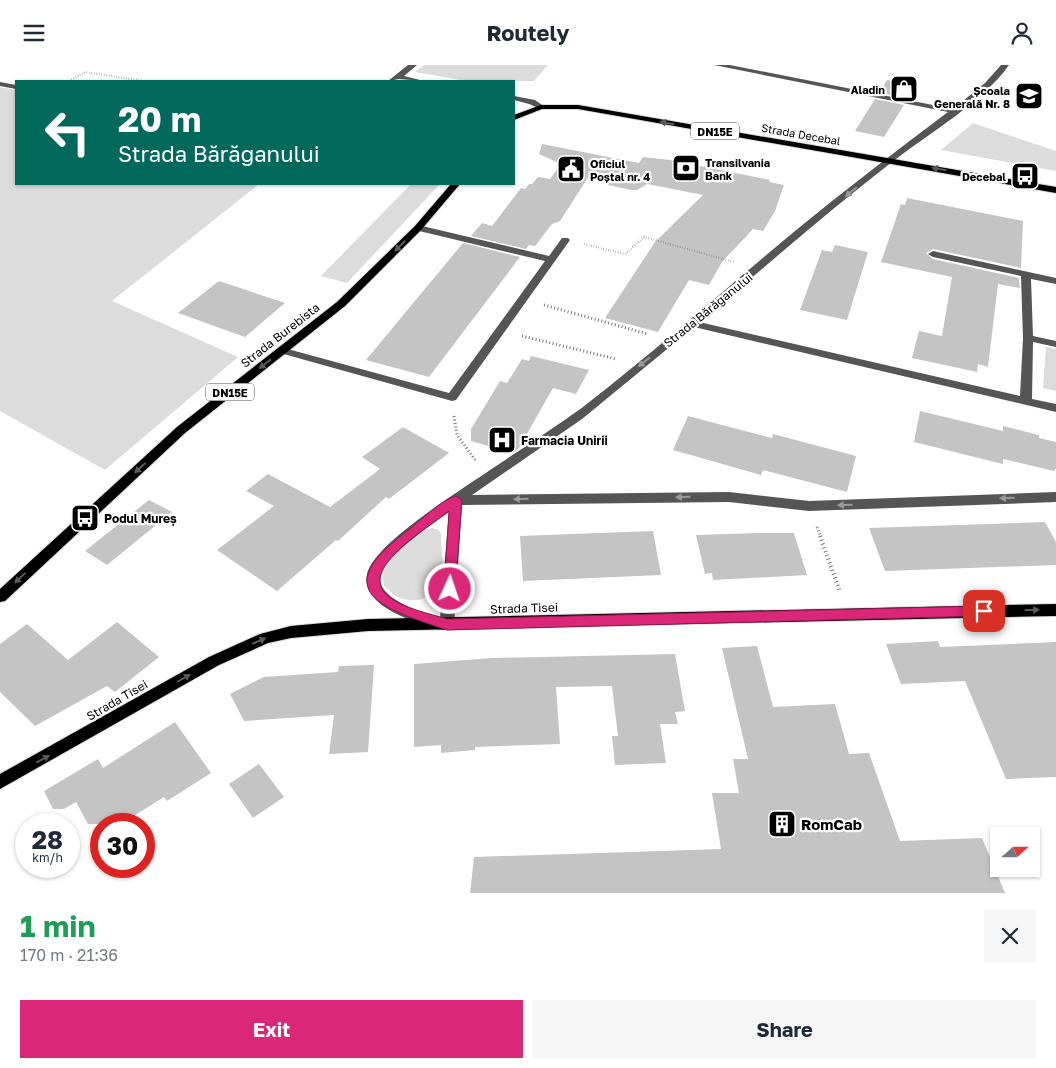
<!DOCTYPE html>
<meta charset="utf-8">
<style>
:root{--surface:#fff;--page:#f6f6f7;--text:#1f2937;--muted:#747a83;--accent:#db2777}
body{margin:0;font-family:"Golos Text",sans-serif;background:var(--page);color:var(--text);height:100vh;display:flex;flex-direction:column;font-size:19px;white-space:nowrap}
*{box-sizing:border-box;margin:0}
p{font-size:16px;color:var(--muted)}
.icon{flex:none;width:28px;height:28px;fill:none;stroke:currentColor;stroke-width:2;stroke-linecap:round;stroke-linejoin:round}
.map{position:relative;height:828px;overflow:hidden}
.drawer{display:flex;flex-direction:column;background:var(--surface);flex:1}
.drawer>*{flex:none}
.top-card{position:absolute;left:15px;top:15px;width:500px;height:105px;border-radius:0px;box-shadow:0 1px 4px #0004;background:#00695c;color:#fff;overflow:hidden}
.needle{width:32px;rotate:69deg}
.fabs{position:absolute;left:990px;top:762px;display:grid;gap:10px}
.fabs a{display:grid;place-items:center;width:50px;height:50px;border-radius:0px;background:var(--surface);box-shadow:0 1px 4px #0004;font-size:25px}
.speed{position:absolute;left:15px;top:748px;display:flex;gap:10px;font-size:25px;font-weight:700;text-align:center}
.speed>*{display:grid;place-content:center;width:65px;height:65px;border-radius:50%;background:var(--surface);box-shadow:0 1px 4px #0004;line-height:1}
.speed small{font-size:12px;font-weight:400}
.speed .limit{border:8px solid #d22;background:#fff;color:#111}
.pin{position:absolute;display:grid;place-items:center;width:42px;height:42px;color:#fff;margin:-21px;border-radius:10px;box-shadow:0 2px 8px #0006}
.me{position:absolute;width:55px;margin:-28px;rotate:3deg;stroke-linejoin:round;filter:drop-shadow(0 0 4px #0008)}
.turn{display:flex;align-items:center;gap:18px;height:105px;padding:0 20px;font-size:22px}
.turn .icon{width:65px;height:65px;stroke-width:2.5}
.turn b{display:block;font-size:35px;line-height:42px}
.round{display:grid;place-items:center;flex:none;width:52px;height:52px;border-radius:0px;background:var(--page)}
.overview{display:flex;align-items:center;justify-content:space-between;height:85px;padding:0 20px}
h1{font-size:30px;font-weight:700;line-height:38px;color:#1e9e55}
.button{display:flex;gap:10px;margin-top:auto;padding:10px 20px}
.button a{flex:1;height:58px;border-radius:0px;background:var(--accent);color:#fff;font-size:20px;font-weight:700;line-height:58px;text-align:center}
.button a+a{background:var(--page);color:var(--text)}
header{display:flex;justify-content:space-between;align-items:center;height:65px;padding:0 20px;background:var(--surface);font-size:22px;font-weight:700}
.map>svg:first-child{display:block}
</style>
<header><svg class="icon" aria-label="menu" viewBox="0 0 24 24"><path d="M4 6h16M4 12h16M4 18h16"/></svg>Routely<svg class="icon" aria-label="person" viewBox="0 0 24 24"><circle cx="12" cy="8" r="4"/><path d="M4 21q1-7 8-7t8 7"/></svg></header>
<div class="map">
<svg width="1056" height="828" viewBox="0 0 1056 828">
<rect width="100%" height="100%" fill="#fff"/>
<!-- green -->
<path fill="#dcdcdc" d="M424,0H548L534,16H467L415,7Z
M0,22L16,25V119H259L112,236L238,292L105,405L0,346Z
M973,58L1056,86V106L941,85Z
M411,119H440L347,218L321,211Z
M1046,282L1056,284V326L1043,323Z
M432,463L439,465L441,469C441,483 445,503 441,516C435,535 412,540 396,531C392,529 388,524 384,521C384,517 382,512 383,509C387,492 416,466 432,463Z"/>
<!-- building -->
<path fill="#c4c4c4" d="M887,15L916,20L908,33L879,28Z
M875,34L904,40L884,72L855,66Z
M542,79L639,98L643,92L670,95L770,115L769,117L784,120L775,146L763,166L753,164L722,197L709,220L689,215L658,267L605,253L655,177L703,130L647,119L637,125H631L608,120L589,111L560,156L552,159L535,181L529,180L526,184L471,171L482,158L492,161L521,123L525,124L529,119H532L538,112L550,114L561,99L539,89Z
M907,133L1023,156L1021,203L933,184L926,188L933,194L1019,213L1020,223L998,219L988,302L978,299L977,307L912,293L919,266L942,271L952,212L881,197L901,139L905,140Z
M463,178L520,192L429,312L366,295Z
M835,180L868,187L847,255L800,245L822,185L832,187Z
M219,216L285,238L245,272L178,248Z
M531,291L589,305L576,329L553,323L519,383L513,388L471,376V364L500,316L507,318L522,294L529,296Z
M920,346L1003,366V361L1039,370V373L1056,377V403L1054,406L1003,394V399L914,377Z
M688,351L772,373L773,369L856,391L847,427L763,405L761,410L673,385Z
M403,362L449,388L389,434L386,432L338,476L336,475L277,526L217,485L274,441L246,426L268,409L330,442L380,404L362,392Z
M149,435L172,447L107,500L85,486Z
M1045,457L1056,477V500L885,506L869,463Z
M653,466L661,510L523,516L520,471Z
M758,468H794L807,510L713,515L712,508L705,509L696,470Z
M117,557L159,592L115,627L107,621L35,661L0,627V579L27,559L68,595Z
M938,576L940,582L1056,577V712L1006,714L965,616L901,619L886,579Z
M757,581L773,642L835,639L849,689L869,688L900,776L982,773L1005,828H470L474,792L721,784L712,728H739L733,694H748L722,583Z
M675,589L685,646L675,647L678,659H660L666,698L615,700L612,671H618L612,621L556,622L560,679L475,682V685L441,688V680L414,682V599L492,593Z
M374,600L368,687L329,689L334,650L244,656L230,629L264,612L338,607L339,601Z
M175,657L211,708L167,736L164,732L121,759H88L76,737L64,744H53L44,726L98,694L103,703Z
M259,699L284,732L253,753L229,719Z"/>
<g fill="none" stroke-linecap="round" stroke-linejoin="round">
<defs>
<path id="major" d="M541,40H578L1056,122V128L578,44H542L514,55V50Z
M451,119H460L421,165L345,241L185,368L5,536L0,537V524L177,362L337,237L415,161Z
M1056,539V551L368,566L291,573L268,578L219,600L0,724V709L209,592L260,569L291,561L368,554Z"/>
</defs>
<!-- major casing -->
<use href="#major" stroke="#dbdbdb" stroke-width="2"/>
<!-- path-far2 -->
<path stroke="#777" stroke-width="2" stroke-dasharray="0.5 2" stroke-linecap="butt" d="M69,16L85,7L144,16
M584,179L625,189L644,172L734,197"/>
<!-- path-far1 -->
<path stroke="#777" stroke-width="3" stroke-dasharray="1 2.5" stroke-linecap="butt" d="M544,240L648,269
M522,271L616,294
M454,351L457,370L476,396
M817,462L821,472"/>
<!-- path -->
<path stroke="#777" stroke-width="4" stroke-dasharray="1 3" stroke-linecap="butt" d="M820,471L840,527"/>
<!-- minor -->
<path fill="#555" fill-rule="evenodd" d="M408,0H417L404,11L424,16L399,14L388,16Z
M714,0H730L953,44L985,18L1001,0H1009C983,37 928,69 892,97C826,148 764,203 699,257L1020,331L1023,273L1021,211L933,192L928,189L933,186L1056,213V219L1031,214L1033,271L1056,276V282L1033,277L1032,334L1056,339V347L694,262L582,354L472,430L729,427L809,436L1056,427V437L809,446L729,437L462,440L454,560L452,564C440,568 422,559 411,555C394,549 361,533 367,509C374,478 463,424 490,405C521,384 553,364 583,342C655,286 724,225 795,166C845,125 896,86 948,47ZM449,447L440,553C423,548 373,533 381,509C386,491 433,458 449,447Z
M0,17L16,20V24L0,21Z
M514,31L535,35L545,42L541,44L529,39L514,35Z
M418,160L549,191L562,173H568L570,175L456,335L452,336L280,288L279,286L280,284L284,283L449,328L545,196L415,165V161Z"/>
<!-- major -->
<use href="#major" fill="#000" fill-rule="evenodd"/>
</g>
<!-- one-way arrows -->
<defs><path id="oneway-solid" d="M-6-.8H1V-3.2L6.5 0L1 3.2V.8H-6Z" transform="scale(1.25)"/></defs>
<g fill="#595959">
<use href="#oneway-solid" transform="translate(667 58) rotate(-170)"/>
<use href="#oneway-solid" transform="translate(939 104) rotate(-170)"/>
<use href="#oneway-solid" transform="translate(400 181) rotate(135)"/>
<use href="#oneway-solid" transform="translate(265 299) rotate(142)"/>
<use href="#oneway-solid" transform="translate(140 403) rotate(137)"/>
<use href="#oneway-solid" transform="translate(20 513) rotate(137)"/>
<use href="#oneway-solid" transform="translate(1032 545) rotate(-1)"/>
<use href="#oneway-solid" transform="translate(259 576) rotate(-23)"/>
<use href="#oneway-solid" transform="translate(184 613) rotate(-30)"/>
<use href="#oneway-solid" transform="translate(43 694) rotate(-29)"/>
</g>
<g fill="#999">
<use href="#oneway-solid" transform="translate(851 127) rotate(140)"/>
<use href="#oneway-solid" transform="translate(644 297) rotate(141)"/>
<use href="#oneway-solid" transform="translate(683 432) rotate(179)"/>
<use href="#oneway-solid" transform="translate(1007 433) rotate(178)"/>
<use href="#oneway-solid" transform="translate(521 434) rotate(179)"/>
<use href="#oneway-solid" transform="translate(845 440) rotate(178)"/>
</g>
<!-- route -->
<path fill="#db2777" stroke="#8e194d" d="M456,431L462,435L455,527L450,529L444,524L449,446C431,461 354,505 389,532C405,544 428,548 447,554L984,541L990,546L984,551L447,565C384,544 326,527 406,467C419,457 441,435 456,431Z"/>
<!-- icons -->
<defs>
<symbol id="shop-square" viewBox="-11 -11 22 22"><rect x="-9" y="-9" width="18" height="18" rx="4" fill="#000" stroke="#fff"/><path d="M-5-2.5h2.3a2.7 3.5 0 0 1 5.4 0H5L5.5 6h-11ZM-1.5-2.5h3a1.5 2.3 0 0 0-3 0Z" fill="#fff"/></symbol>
<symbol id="school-square" viewBox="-11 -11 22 22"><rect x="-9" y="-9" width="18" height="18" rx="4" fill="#000" stroke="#fff"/><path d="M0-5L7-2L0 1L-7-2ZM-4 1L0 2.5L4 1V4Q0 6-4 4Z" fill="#fff"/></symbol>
<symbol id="bank-square" viewBox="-11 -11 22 22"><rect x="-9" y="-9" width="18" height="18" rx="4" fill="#000" stroke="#fff"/><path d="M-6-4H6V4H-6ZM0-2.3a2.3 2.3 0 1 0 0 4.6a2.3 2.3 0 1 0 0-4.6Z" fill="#fff"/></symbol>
<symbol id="civic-square" viewBox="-11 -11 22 22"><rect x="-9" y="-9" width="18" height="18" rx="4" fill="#000" stroke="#fff"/><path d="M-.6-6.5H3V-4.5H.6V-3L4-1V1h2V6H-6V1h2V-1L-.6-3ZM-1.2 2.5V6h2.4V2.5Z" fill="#fff"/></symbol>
<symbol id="bus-square" viewBox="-11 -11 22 22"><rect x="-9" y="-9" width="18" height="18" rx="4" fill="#000" stroke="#fff"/><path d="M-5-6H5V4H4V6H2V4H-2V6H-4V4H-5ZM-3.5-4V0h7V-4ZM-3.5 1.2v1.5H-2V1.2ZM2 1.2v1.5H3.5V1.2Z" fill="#fff"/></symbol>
<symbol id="hospital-square" viewBox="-11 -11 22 22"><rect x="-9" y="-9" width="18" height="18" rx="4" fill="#000" stroke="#fff"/><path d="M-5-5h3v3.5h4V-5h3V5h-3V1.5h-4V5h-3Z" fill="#fff"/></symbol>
<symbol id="building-square" viewBox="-11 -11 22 22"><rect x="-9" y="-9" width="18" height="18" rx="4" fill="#000" stroke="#fff"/><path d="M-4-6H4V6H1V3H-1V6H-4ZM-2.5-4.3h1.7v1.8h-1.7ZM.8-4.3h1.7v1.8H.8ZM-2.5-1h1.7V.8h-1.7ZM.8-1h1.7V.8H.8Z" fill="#fff"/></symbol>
</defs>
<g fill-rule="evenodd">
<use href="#shop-square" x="888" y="8" width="32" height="32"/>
<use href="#school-square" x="1013" y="15" width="32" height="32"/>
<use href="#bank-square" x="670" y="87" width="32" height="32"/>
<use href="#civic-square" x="555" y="88" width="32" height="32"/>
<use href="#bus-square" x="1009" y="95" width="32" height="32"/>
<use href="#hospital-square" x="486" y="359" width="32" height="32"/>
<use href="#bus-square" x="69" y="437" width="32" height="32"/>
<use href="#building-square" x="766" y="743" width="32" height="32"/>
</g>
<g text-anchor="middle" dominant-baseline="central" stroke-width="4.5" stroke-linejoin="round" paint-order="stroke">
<!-- far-poi labels -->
<g font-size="11" font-weight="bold" fill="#000" stroke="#fff" text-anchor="end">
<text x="885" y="24">Aladin</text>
<text x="1010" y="25">Școala<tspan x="1010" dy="13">Generală Nr. 8</tspan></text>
<text x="705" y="97" text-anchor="start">Transilvania<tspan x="705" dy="13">Bank</tspan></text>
<text x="590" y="98" text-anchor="start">Oficiul<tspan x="590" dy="13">Poștal nr. 4</tspan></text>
<text x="1006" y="111">Decebal</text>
</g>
<!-- shield labels -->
<g fill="#fff" stroke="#4c4c4c" stroke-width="1">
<rect x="691" y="57.5" width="48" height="17" rx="4"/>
<rect x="206" y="318.5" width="48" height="17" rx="4"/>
</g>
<g font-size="11" font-weight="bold" fill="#000">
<text x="715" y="66">DN15E</text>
<text x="230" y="327">DN15E</text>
</g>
<!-- far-street labels -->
<g font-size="11" fill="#000" stroke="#fff">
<text transform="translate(801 69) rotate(10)">Strada Decebal</text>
</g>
<!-- street labels -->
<g font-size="12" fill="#000" stroke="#fff">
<text transform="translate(708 245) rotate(-39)">Strada Bărăganului</text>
<text transform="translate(280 270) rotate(-38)">Strada Burebista</text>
<text transform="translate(524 543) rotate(-2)">Strada Tisei</text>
<text transform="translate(117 635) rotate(-30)">Strada Tisei</text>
</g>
<!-- poi labels -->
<g font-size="12" font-weight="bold" fill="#000" stroke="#fff" text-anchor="start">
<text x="521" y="375">Farmacia Unirii</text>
<text x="104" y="453">Podul Mureș</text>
</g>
<!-- near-poi labels -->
<g font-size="15" font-weight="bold" fill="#000" stroke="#fff" text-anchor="start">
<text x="801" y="759">RomCab</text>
</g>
</g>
</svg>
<div class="fabs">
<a><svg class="needle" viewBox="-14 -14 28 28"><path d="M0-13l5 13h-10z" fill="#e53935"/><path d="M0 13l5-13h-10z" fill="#747a83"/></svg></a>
</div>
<div class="speed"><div>28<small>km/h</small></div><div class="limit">30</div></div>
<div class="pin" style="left:984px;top:546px;background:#d93025"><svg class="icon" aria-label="arrive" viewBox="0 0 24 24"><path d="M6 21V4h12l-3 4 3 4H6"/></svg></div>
<svg class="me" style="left:450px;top:524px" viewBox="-20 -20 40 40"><circle r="17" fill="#db2777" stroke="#fff" stroke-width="3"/><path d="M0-11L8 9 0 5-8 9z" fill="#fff"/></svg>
<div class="top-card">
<div class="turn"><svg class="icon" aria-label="left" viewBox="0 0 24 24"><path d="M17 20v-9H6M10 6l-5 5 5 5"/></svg><div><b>20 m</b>Strada Bărăganului</div></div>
</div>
</div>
<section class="drawer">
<div class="overview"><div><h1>1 min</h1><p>170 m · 21:36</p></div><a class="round"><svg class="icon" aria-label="close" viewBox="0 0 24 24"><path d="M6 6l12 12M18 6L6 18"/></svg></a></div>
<div class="button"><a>Exit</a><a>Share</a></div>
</section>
